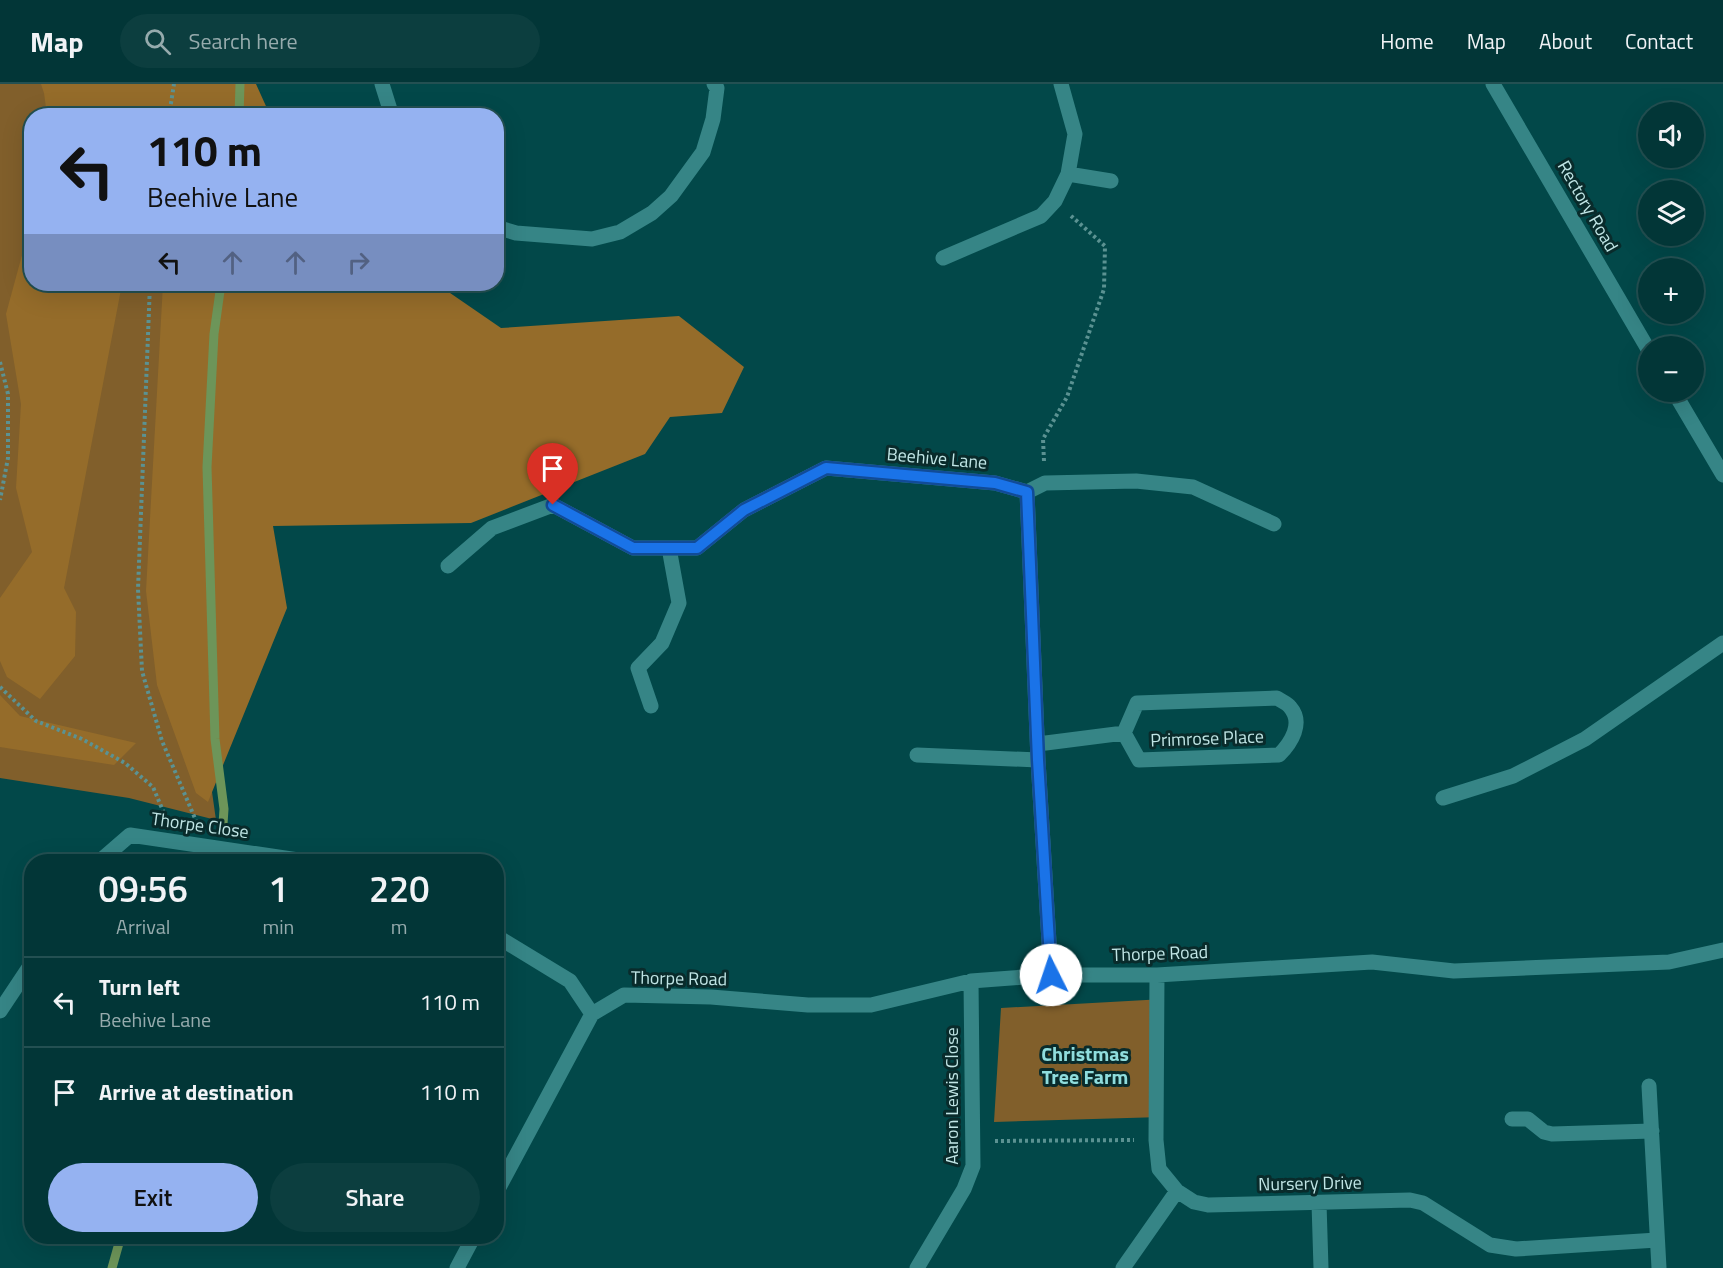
<!DOCTYPE html>
<meta charset="utf-8">
<style>
:root{--surface:#023637;--page:#0c3e3f;--text:#f1f3f6;--muted:#96abad;--line:#235052;--accent:#95b2f1}
body{margin:0;font-family:"Titillium Web",sans-serif;background:var(--page);color:var(--text);height:100vh;display:flex;flex-direction:column;font-size:22px;white-space:nowrap}
*{box-sizing:border-box;margin:0}
p{font-size:20px;color:var(--muted)}
.icon{flex:none;width:33px;height:33px;fill:none;stroke:currentColor;stroke-width:2;stroke-linecap:round;stroke-linejoin:round}
.map{position:relative;flex:1;overflow:hidden}
.details{position:absolute;left:24px;top:770px;width:480px;height:390px;display:flex;flex-direction:column;background:var(--surface);border-radius:24px;box-shadow:0 6px 24px #0002,0 0 0 2px var(--line)}
.details>*{flex:none}
.guide{position:absolute;left:24px;top:24px;width:480px;height:183px;border-radius:24px;box-shadow:0 6px 24px #0002,0 0 0 2px var(--line);background:#95b2f1;color:#111;overflow:hidden}
.tools{position:absolute;left:1638px;top:18px;display:grid;gap:12px}
.tools a{display:grid;place-items:center;width:66px;height:66px;border-radius:50%;background:var(--surface);box-shadow:0 6px 24px #0002,0 0 0 2px var(--line);font-size:30px}
.pin{position:absolute;display:grid;place-items:center;width:51px;height:51px;color:#fff;margin:-62px -26px;border-radius:50% 50% 50% 0;rotate:-45deg;box-shadow:0 0 6px #0007}
.pin .icon{rotate:45deg}
.me{position:absolute;width:66px;margin:-33px;rotate:356deg;stroke-linejoin:round;filter:drop-shadow(0 0 4px #0008)}
.turn{display:flex;align-items:center;gap:21px;height:126px;padding:0 24px;font-size:27px}
.turn .icon{width:78px;height:78px;stroke-width:2.5}
.turn b{display:block;font-size:42px;line-height:51px}
.lanes{display:flex;align-items:center;height:57px;padding:0 24px;background:#0003;justify-content:center;gap:30px;direction:ltr}
.lanes .off{opacity:.35}
.eta{display:flex;justify-content:space-evenly;align-items:center;height:102px;text-align:center}
.eta b{font-size:36px;font-weight:600;line-height:42px}
.primary-button{display:flex;gap:12px;margin-top:auto;padding:12px 24px}
.primary-button a{flex:1;height:69px;border-radius:36px;background:var(--accent);color:#111;font-size:24px;font-weight:600;line-height:69px;text-align:center}
.primary-button a+a{background:var(--page);color:var(--text)}
ul{padding:0;list-style:none}
li{display:flex;align-items:center;gap:18px;height:90px;padding:0 24px;border-top:2px solid var(--line)}
li div{flex:1}
li b{display:block;font-size:22px}
li em{font-style:normal}
header{display:flex;align-items:center;gap:36px;box-sizing:border-box;height:84px;padding:0 30px;background:var(--surface);border-bottom:2px solid var(--line)}
header strong{font-size:28px}
nav{display:flex;gap:33px;margin-inline-start:auto;font-size:21px}
.search{width:420px;height:54px;background:var(--page);display:flex;align-items:center;gap:15px;box-sizing:border-box;padding:0 21px;border-radius:33px;color:var(--muted);font-size:22px}
.map>svg:first-child{display:block}
</style>
<header>
<strong>Map</strong>
<div class="search"><svg class="icon" aria-label="search" viewBox="0 0 24 24"><circle cx="10" cy="10" r="6"/><path d="M15 15l6 6"/></svg>Search here</div>
<nav><a>Home</a><a>Map</a><a>About</a><a>Contact</a></nav>
</header>
<div class="map">
<svg width="1723" height="1184" viewBox="0 0 1723 1184">
<rect width="100%" height="100%" fill="#024849"/>
<!-- green -->
<path fill="#815f2b" d="M0,0H227L224,31L32,32V200H203L196,595L216,736L129,714L0,694Z
M1164,915L1162,1033L994,1038L1001,924Z"/>
<!-- forest -->
<path fill="#956c2a" d="M41,0H256L270,31H47L44,9Z
M31,138L32,200H122L64,504L76,528L75,572L40,615L7,593L0,577V514L32,468L16,404L21,320L6,230Z
M163,200H437L501,244L679,232L744,283L722,329L670,333L645,370L471,439L273,442L287,524L208,718L196,709L157,601L146,507Z
M0,611L20,632L136,659L114,681L0,663Z"/>
<g fill="none" stroke-linecap="round" stroke-linejoin="round">
<!-- stream -->
<path stroke="#6d9559" stroke-width="9" d="M239,32L240,0
M221,200L214,250L207,383L215,655L224,725L223,740
M112,1184L121,1152"/>
<!-- path -->
<path stroke="#5b9292" stroke-width="4" stroke-dasharray="3 3" stroke-linecap="butt" d="M169,32L174,0
M347,32L356,27H366
M150,200L138,505L142,587L162,657L197,739
M0,278L8,310V374L0,416
M1044,377L1043,355L1067,313L1104,205L1105,162L1070,131
M0,603L36,637L82,655L125,679L153,703L166,734
M995,1057L1134,1056"/>
<!-- minor -->
<path stroke="#368586" stroke-width="15" d="M382,0L392,32
M1493,0L1648,265
M1068,90L1111,97
M496,143L516,149L592,155L620,148L652,129L671,112L703,68L713,35L717,4L714,0
M943,174L1041,132L1055,117L1068,90L1075,50L1061,0
M1674,308L1723,391
M1027,408L1045,399L1136,397L1193,403L1274,440
M448,482L492,444L553,421L633,464H697L744,426L826,384L995,399L1027,408L1038,676L1051,891
M651,622L638,584L662,559L679,519L669,464
M1038,660L1124,649L1139,676L1279,671C1291,659 1304,639 1290,623C1287,619 1281,617 1277,614L1137,619L1124,649
M917,671L1038,676
M1443,714L1513,692L1585,655L1723,559
M100,777L130,751L305,777
M496,852L570,897L592,930
M1157,891L1156,1056L1159,1085L1177,1107L1194,1118L1208,1121L1410,1116L1423,1119L1490,1161L1516,1165L1657,1156
M0,927L32,879
M1649,1002L1659,1184
M1512,1035H1528L1544,1048L1552,1050L1652,1047
M496,1109L592,930L624,911L711,913L808,921H871L971,897L1051,891H1157L1372,878L1454,887L1669,878L1723,866
M1319,1119L1321,1184
M457,1184L474,1152
M917,1184L964,1105L973,1082L971,897
M1123,1184L1177,1107"/>
</g>
<g fill="none" stroke-linecap="round" stroke-linejoin="round">
<defs>
<path id="route" d="M553,421L633,464H697L744,426L826,384L995,399L1027,408L1038,676L1051,891"/>
</defs>
<!-- route casing -->
<use href="#route" stroke="#114b97" stroke-width="15"/>
<!-- route -->
<use href="#route" stroke="#1a73e8" stroke-width="10"/>
</g>
<g text-anchor="middle" dominant-baseline="central" stroke-width="6" stroke-linejoin="round" paint-order="stroke">
<!-- street labels -->
<g font-size="18" fill="#c0e5e5" stroke="#092b2b">
<text transform="translate(1588 122) rotate(60)">Rectory Road</text>
<text transform="translate(937 374) rotate(5)">Beehive Lane</text>
<text transform="translate(1207 654) rotate(-2)">Primrose Place</text>
<text transform="translate(200 741) rotate(8)">Thorpe Close</text>
<text transform="translate(1160 869) rotate(-2)">Thorpe Road</text>
<text transform="translate(679 894) rotate(1)">Thorpe Road</text>
<text transform="translate(951 1012) rotate(-90)">Aaron Lewis Close</text>
<text transform="translate(1310 1099) rotate(-1)">Nursery Drive</text>
</g>
<!-- neighbourhood labels -->
<g font-size="20" font-weight="bold" fill="#8fdddd" stroke="#092b2b">
<text x="1085" y="969">Christmas<tspan x="1085" dy="23">Tree Farm</tspan></text>
</g>
</g>
</svg>
<div class="tools">
<a><svg class="icon" aria-label="sound" viewBox="0 0 24 24"><path d="M4 9h4l5-4v14l-5-4H4zM17 9q2 3 0 6"/></svg></a>
<a><svg class="icon" aria-label="layers" viewBox="0 0 24 24"><path d="M12 4l9 5-9 5-9-5zM3 14l9 5 9-5"/></svg></a>
<a>+</a>
<a>−</a>
</div>
<div class="pin" style="left:553px;top:421px;background:#d93025"><svg class="icon" aria-label="arrive" viewBox="0 0 24 24"><path d="M6 21V4h12l-3 4 3 4H6"/></svg></div>
<svg class="me" style="left:1051px;top:891px" viewBox="-20 -20 40 40"><circle r="19" fill="#fff"/><path d="M0-13L10 11 0 6-10 11z" fill="#1a73e8"/></svg>
<div class="guide">
<div class="turn"><svg class="icon" aria-label="left" viewBox="0 0 24 24"><path d="M17 20v-9H6M10 6l-5 5 5 5"/></svg><div><b>110 m</b>Beehive Lane</div></div>
<div class="lanes"><svg class="icon" aria-label="left" viewBox="0 0 24 24"><path d="M17 20v-9H6M10 6l-5 5 5 5"/></svg><svg class="icon off" aria-label="ahead" viewBox="0 0 24 24"><path d="M12 20V5M6 11l6-6 6 6"/></svg><svg class="icon off" aria-label="ahead" viewBox="0 0 24 24"><path d="M12 20V5M6 11l6-6 6 6"/></svg><svg class="icon off" aria-label="right" viewBox="0 0 24 24"><path d="M7 20v-9h11M14 6l5 5-5 5"/></svg></div>
</div>
<section class="details">
<div class="eta">
<div><b>09:56</b><p>Arrival</p></div>
<div><b>1</b><p>min</p></div>
<div><b>220</b><p>m</p></div>
</div>
<ul>
<li><svg class="icon" aria-label="left" viewBox="0 0 24 24"><path d="M17 20v-9H6M10 6l-5 5 5 5"/></svg><div><b>Turn left</b><p>Beehive Lane</p></div><em>110 m</em></li>
<li><svg class="icon" aria-label="arrive" viewBox="0 0 24 24"><path d="M6 21V4h12l-3 4 3 4H6"/></svg><div><b>Arrive at destination</b></div><em>110 m</em></li>
</ul>
<div class="primary-button"><a>Exit</a><a>Share</a></div>
</section>
</div>
